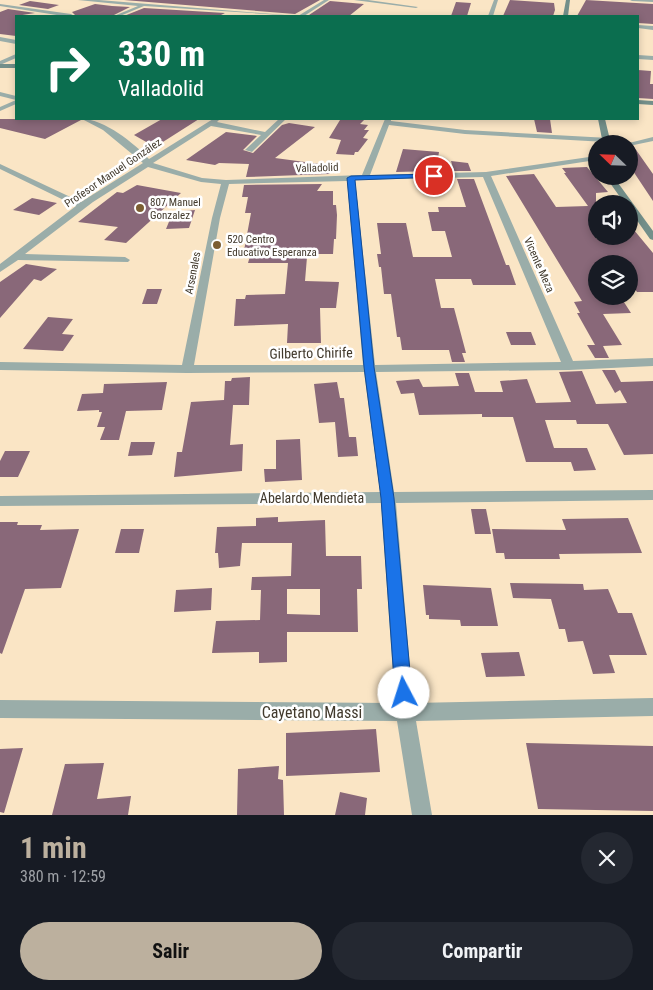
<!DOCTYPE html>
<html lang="es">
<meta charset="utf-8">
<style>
:root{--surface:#171b24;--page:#242831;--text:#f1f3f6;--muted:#9ea1a6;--accent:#bcb09e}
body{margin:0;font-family:"Roboto Condensed",sans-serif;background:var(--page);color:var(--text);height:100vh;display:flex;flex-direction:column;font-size:19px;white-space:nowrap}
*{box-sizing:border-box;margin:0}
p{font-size:16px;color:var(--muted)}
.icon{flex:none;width:28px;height:28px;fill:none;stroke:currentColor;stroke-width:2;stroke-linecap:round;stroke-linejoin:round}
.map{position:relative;height:815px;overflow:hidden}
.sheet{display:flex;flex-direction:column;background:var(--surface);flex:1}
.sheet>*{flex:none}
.guide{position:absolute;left:15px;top:15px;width:624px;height:105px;border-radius:0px;box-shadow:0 2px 8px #0003;background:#0b6e4f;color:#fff;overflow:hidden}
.needle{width:32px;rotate:293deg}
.buttons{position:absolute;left:588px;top:135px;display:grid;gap:10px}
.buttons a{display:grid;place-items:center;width:50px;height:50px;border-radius:50%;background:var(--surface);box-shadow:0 2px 8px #0003;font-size:25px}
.pin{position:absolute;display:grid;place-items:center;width:42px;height:42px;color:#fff;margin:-21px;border:2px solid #fff;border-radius:50%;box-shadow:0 1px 5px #0007}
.me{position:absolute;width:55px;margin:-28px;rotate:355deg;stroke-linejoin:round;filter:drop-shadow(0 0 4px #0008)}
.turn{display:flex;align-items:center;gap:18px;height:105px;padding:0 20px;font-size:22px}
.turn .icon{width:65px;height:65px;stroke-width:2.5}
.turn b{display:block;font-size:35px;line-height:42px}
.round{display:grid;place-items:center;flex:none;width:52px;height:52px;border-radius:26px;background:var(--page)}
.headline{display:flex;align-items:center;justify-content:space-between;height:85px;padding:0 20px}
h1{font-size:30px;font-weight:700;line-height:38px;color:var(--accent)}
.action{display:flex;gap:10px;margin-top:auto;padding:10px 20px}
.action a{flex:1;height:58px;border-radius:30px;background:var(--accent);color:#111;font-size:20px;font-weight:700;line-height:58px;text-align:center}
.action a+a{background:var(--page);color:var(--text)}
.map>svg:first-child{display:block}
</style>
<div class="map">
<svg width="653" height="815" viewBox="0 0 653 815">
<rect width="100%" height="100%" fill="#fae5c5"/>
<!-- building -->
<path fill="#896879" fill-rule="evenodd" d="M124,0H320L295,14Z
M510,0L554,3L555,10L553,16H503Z
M586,0L653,4V24L638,23V16H577Z
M30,1L59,5L48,9L19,5Z
M330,1L364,4L349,16L309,15Z
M456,2L471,3L467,16H451Z
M95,4L112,6L130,7L112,16H76L72,12Z
M144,8L225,13L219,16H124Z
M8,9L35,13L16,16V36L0,34V12Z
M638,70L651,71L650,84H653V99L638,98Z
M0,119H80L81,120L45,139L0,128Z
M162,119H199L155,147L134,135Z
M365,119L360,124L368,125L364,130H369L363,138L368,139L358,152H355L354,155L336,154L341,140L329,138L340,120Z
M534,119H550L552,133L537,132Z
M289,123L315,127L275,158L335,166L329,174L246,177L249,164L219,163L215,165L186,160L226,132L257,136L243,150L253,153L282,125Z
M634,147L653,174V201L629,165V148Z
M403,149L439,152L436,171L396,172Z
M451,161L468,163L471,171H454Z
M587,167L608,192L596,193V239L629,238V224L653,253V292H637L629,281V264H596V296H620L631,313L603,314L622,345L603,346L609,358H595L587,345H595L577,313H580L574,302L582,301L506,176L534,174L556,207L588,206L564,173H566L562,168Z
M457,179H474L506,265H509L516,285H473L471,279H435L441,308H454L466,353H462L465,362H452L449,350H402L400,337H397L391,294H384L381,267H379L377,254H381L377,223H406L413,257H452L445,231H432L428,212H439L438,207H466Z
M322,184L317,191H333V205H336L337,215L336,239H334L333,254H314L313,257H307L305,281L339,282L336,308H320L321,343H287L288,324L234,326L236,299H245L246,295L285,294L288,263H248L250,256H243L251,213H245L248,197H242L244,185Z
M137,185L181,193L126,243L104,240L118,227L78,222L117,192L123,193Z
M32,198L57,203L39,215L13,210Z
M195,210L189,228L166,229L173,212Z
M26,264L57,269L41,281L34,279L0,318V282Z
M147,289H162L157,304H142Z
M48,317L73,319L62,334L74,335L63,351L23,349Z
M506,332H531L536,345H511Z
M602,370H615L621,382L653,381V454L624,455L608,424H577L576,420H545L554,448H587L596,470L574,471L571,462H526L513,417H482V414L419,415L414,393L401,394L396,381L419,379L423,387L459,386L455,373H469L475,392H503L500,381L527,379L536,403L571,402L559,372L582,371L596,404L627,403L620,390L615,393Z
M250,377L249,405H233L230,445L243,444L242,471L174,477L177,452H182L191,402L224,400L225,381H231L232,378Z
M167,382L162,410L126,411L119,440H100L105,427H97L102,412H99V410L77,411L82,394L103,393L104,384Z
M337,382L340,398H344L349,437H356L358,456L338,457L335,422L319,423L314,384Z
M300,439L302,480L265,482L264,469H276V440Z
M131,442H155L152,455L128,456Z
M5,451H30L18,477H0V461Z
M471,509H486L491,534H475Z
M278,517V522L325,520L326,556H361L362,589H357L358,632H287V662L259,663V652L212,653L216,621L260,620L261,590H251L252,577L291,576L292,543H242L240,566L219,568L218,553H215L217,527L256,526V518ZM287,589H320V615L287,614Z
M628,518L642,553L559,554L560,559H505L504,553H496L492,529L566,530L562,519Z
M0,522H18L17,525H42L40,530L79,529L61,588L25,589L2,654L0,653Z
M121,529H144L139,553H115Z
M510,583L583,584L584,590L608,589L618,613H632L647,655H609L615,673L593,674L583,641L568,642L565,629H559L551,599L513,598Z
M423,585L491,588L498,626H461L460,620L429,619V615H426Z
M212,588L211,610L174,612L176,590Z
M519,652L525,676L486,677L481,653Z
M376,729L380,772L286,776V733Z
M526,743L653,746V811L538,809Z
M23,748L4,813L0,812V749Z
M104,763L97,799L131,796L128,815H52L65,764Z
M279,766L278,779L283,780L284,815H237L238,769Z
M340,792L367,798L365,815H335Z"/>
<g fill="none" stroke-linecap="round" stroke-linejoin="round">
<!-- street -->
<path fill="#9aada9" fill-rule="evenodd" d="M78,0H99L297,16L144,6L120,16H114L138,6Z
M324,0H329L304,16H298Z
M354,0H368L418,7L416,8Z
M494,0H498L493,16H488Z
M630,0H653V2L632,1Z
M0,4L71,14L74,16H63L0,6Z
M638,25L653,26V30L638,28Z
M0,37L16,40V44L0,41Z
M16,54V58L0,65V61Z
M638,55L653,56V60L638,59Z
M0,92L16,96V100L0,96Z
M16,100V104L0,111V107Z
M82,119C104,119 134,143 149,159L213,119H220L217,122L265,132L279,119H286L252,152L245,150L261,135L211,126L153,163L202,178L226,180L362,175L385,119H391V121L465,130L609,138L610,140L606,142L465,134L389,125L370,175L486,172L596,156V160L491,176L573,361L653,358V366L569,370L376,372L394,492L653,490V500L396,503L413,703L653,698V716L416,721L432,815H412L397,721L0,718V700L395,703L381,503L0,506V496L380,492L364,372L187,373L0,370V362L182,365L212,218L221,184L201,182L148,167L93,202L25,254L125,257L130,260L128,262L18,260L0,272V264L76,206L0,169V164L81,202L143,163L103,130ZM483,177L561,362L375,365L355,180ZM347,181L363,365H194L220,218L229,184Z
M653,137V141L629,146V144H625Z"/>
<!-- secondary -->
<path fill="#738f8a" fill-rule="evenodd" d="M566,0H570L568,16H563Z
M0,64H16V68H0Z
M638,100L653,101V105L638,104Z
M598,119H605L611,144H603Z
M593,149H596V159L592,157Z
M605,176H613L653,231V240L650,239L629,209V204H625Z"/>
</g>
<!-- route -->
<path fill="#1a73e8" stroke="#114b97" d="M434,174L438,176L437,177L355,180L374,367L394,498L412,693L409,698L404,701L398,698L395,693L381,498L364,367L347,178L351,176Z"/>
<!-- markers -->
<g fill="#7c5e32" stroke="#fff" stroke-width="2">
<circle cx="140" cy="208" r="5"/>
<circle cx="217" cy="245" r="5"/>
</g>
<g text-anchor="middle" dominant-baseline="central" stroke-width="5" stroke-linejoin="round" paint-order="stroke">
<!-- far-street labels -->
<g font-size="11" fill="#41392c" stroke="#fff">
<text transform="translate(317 168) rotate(-2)">Valladolid</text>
<text transform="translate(113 173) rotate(-34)">Profesor Manuel González</text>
<text transform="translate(539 265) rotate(66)">Vicente Meza</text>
<text transform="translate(193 273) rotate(-79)">Arsenales</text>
</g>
<!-- far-poi labels -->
<g font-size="11" fill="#41392c" stroke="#fff" text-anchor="start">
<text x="150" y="202">807 Manuel<tspan x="150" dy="13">Gonzalez</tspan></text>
<text x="227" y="239">520 Centro<tspan x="227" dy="13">Educativo Esperanza</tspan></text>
</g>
<!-- street labels -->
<g font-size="14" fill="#41392c" stroke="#fff">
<text transform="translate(311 353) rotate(-1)">Gilberto Chirife</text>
<text x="312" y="498">Abelardo Mendieta</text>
</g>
<!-- near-street labels -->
<g font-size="16" fill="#41392c" stroke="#fff">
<text x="312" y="712">Cayetano Massi</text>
</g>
</g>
</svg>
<div class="buttons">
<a><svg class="needle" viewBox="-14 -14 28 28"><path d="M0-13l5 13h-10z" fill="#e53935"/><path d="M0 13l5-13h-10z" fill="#9ea1a6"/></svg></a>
<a><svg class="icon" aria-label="sound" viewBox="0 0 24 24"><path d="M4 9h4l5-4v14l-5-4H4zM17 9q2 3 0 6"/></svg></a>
<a><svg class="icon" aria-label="layers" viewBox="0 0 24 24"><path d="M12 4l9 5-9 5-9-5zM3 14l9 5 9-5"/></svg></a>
</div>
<div class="pin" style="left:434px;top:176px;background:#d93025"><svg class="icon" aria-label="arrive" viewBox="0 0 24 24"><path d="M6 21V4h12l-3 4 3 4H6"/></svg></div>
<svg class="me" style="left:404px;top:693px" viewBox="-20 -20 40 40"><circle r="19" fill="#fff"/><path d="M0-13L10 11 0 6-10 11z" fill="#1a73e8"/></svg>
<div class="guide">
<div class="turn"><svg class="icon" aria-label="right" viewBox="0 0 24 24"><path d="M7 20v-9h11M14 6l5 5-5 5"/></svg><div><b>330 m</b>Valladolid</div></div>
</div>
</div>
<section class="sheet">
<div class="headline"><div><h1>1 min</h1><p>380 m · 12:59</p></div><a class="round"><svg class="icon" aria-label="close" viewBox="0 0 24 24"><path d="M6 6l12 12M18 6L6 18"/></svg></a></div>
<div class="action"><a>Salir</a><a>Compartir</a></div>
</section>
